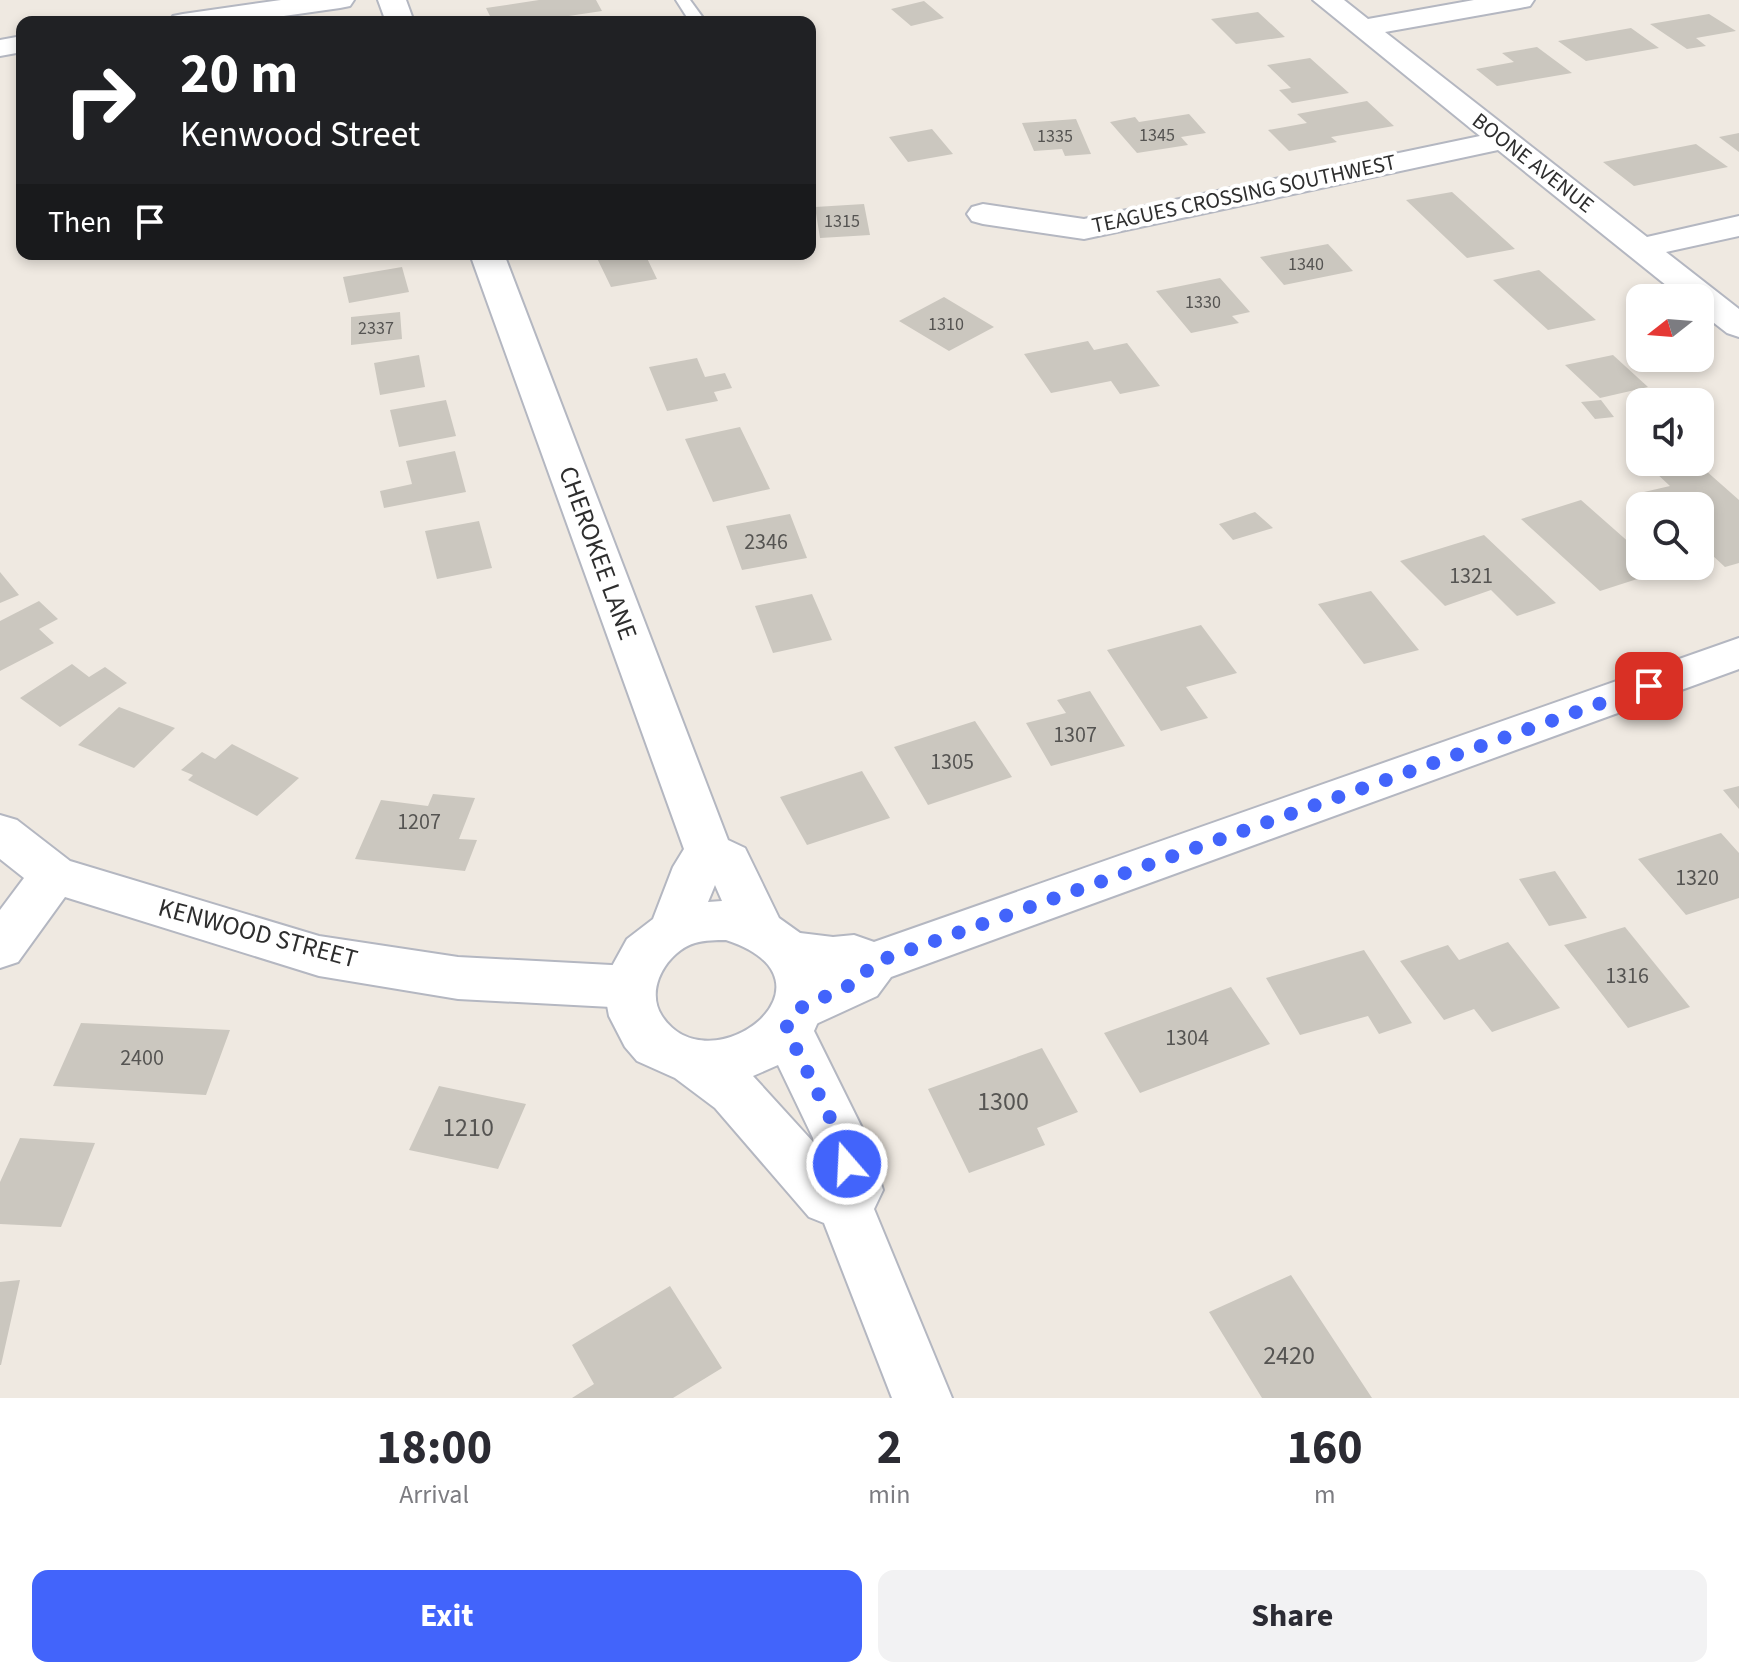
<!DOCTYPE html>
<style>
:root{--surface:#fff;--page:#f2f2f3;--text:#2b2b33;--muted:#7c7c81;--accent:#4264fb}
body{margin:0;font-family:"Source Sans 3",sans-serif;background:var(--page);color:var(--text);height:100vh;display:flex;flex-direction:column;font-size:30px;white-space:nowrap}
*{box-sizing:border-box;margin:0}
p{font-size:26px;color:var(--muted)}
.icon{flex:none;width:44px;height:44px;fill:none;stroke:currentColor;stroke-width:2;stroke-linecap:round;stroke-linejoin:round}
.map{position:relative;height:1398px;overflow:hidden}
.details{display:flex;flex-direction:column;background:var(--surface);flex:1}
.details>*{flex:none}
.banner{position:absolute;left:16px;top:16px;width:800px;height:244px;border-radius:16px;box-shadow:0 4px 12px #0003;background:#202124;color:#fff;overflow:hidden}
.needle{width:52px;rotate:253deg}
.fabs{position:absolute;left:1626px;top:284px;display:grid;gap:16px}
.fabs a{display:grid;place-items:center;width:88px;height:88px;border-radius:16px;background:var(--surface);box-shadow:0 4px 12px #0003;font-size:40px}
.pin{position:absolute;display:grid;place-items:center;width:68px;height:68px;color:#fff;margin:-34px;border-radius:16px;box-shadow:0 4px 12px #0006}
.me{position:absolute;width:88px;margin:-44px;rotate:341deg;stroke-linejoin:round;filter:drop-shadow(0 0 6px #0008)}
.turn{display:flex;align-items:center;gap:28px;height:168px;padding:0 32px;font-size:36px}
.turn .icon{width:104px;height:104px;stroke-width:2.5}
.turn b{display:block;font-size:56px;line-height:68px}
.then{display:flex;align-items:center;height:76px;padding:0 32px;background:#0003;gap:16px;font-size:30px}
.eta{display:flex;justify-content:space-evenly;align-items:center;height:136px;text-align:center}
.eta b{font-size:48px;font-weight:700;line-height:56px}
.cta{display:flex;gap:16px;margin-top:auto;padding:16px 32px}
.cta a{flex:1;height:92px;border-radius:16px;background:var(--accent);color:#fff;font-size:32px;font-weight:700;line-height:92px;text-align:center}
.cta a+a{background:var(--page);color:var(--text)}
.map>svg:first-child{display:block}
</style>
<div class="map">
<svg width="1739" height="1398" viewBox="0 0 1739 1398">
<rect width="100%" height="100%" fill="#efe9e1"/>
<!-- building -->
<path fill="#cbc7bf" d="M539,0H596L602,11L529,22H493L486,8Z
M924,1L944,18L911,26L891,9Z
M1258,12L1285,37L1236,44L1211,19Z
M1709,14L1736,31L1696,38L1706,46L1687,49L1650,24Z
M1631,28L1659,48L1586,61L1558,41Z
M1537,47L1572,73L1497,86L1476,69L1514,62L1502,53Z
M1310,58L1349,93L1292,103L1279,90L1291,88L1267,65Z
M1367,101L1394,126L1331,137L1337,142L1289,151L1268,130L1307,123L1297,114Z
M1189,114L1206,133L1181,137L1188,145L1137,153L1110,122L1135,117L1139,122Z
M1076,119L1091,154L1065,156L1062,149L1034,151L1022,123Z
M932,129L953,154L908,162L889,137Z
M1739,133V152L1719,137Z
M1696,144L1728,167L1634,186L1603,162Z
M1452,192L1515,249L1467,258L1406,200Z
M864,204L870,235L820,238L815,207Z
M1328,244L1353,271L1284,285L1260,257Z
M595,254H645L657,279L611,287Z
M402,267L409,292L349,303L343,277Z
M1539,270L1596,320L1548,330L1493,280Z
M1220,278L1250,312L1232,316L1239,323L1191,333L1156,291Z
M944,297L994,327L949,351L899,321Z
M400,312L402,339L351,345V317Z
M1088,341L1094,350L1127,343L1160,386L1120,394L1111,381L1051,393L1024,354Z
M419,355L425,387L380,395L374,363Z
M1613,355L1648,387L1600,398L1565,365Z
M697,358L705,377L725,373L732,388L714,392L718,401L667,411L649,367Z
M446,400L456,436L399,447L390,410Z
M1601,400L1614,417L1595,419L1581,402Z
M740,427L770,489L713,502L685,439Z
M455,451L466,492L384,508L380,491L412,484L406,461Z
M1696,462L1739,500V563L1725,567L1700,544V506H1659L1644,492L1670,486L1655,472Z
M1581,500L1640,552V566H1657L1662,571L1600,591L1521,519Z
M1255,512L1273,528L1233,540L1219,524Z
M790,514L807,558L742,570L726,526Z
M479,521L492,568L437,579L425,531Z
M1484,535L1556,603L1517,616L1491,590L1445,606L1400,561Z
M0,572L19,595L0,603Z
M1371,591L1419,650L1364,664L1318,604Z
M812,594L832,640L773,653L755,606Z
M39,601L58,619L39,629L54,643L0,671V621Z
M1201,625L1237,673L1186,687L1208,718L1161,731L1107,650Z
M72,664L89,677L105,667L127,683L60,727L20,698Z
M1090,691L1125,746L1051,766L1026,723L1066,713L1057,700Z
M119,707L175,728L134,768L78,745Z
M975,721L1012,777L928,805L894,747Z
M232,744L299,778L257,816L188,780L193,775L181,770L202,752L215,759Z
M862,771L890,818L807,845L780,797Z
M1739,786V809L1723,790Z
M433,794L475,798L459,839L477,840L465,871L355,859L381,800L428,806Z
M1721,833L1739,853V898L1686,915L1638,859Z
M1555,871L1587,918L1549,926L1519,879Z
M1625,927L1690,1007L1628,1028L1564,945Z
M1508,942L1560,1008L1492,1032L1474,1009L1444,1020L1400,961L1448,945L1459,960Z
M1364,950L1412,1023L1379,1034L1368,1016L1300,1035L1266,978Z
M1231,987L1270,1044L1140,1093L1104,1033Z
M81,1023L230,1030L206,1095L53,1086Z
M1042,1048L1078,1112L1037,1128L1045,1145L969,1173L928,1089Z
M439,1086L526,1104L498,1169L409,1150Z
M20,1138L95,1143L61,1227L0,1224V1182Z
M1291,1275L1372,1398H1262L1209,1312Z
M20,1280L1,1365H0V1282Z
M670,1286L722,1368L673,1398H572L594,1384L572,1345Z"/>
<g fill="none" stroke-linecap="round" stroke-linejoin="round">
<defs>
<path id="lane" d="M676,0H690L706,22H690Z"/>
<path id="street" d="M1313,0H1344L1368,19L1474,0H1534L1530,6L1520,8L1385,32L1647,237L1739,216V236L1666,252L1739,309V337L1727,333L1700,312V298H1682L1498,150L1084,239L983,224L972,221L967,214L972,207L983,204L1084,219L1480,136Z
M1739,638V669L891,977L877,996L816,1024L798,1030L780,1024L772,1009L780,994L820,976L774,966L767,952L774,938L792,932L833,937L854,935L874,942Z
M0,815L17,820L70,861L319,936L458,957L630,966L648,972L655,987L648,1002L630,1008L458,999L319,976L65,897L18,962L0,968V910L24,878L0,859Z"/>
<path id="secondary" d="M281,0H354L350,6L340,8L242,22H169L173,16L183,14Z
M378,0H406L414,22H386Z
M22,36V52L0,56V40Z
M470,254H504L728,840L745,848L779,918L807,938L826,976L827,1001L814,1031L867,1138L883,1190L874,1209L952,1398H892L824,1223L809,1217L715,1108L675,1078L637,1061L625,1047L609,1016L606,1000L611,968L627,939L653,919L673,867L684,849ZM715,885L722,901L708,902ZM726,940C851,981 710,1089 662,1016C644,989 668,951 695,943C705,940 716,940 726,940ZM778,1065L813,1138L814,1143L753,1076Z"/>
</defs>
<!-- lane casing -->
<use href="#lane" stroke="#b4b7c1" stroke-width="4"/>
<!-- street casing -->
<use href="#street" stroke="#b4b7c1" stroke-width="4"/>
<!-- secondary casing -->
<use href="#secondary" stroke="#b4b7c1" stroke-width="4"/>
<!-- lane -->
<use href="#lane" fill="#fff" fill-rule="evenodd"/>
<!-- street -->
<use href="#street" fill="#fff" fill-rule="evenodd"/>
<!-- secondary -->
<use href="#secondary" fill="#fff" fill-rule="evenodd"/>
</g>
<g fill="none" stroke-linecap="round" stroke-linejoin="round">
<!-- route -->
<path stroke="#4264fb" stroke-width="14" stroke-dasharray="0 25.2" d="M847,1164L840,1138L786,1028L798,1009L859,981L873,963L1649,686"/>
</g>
<g text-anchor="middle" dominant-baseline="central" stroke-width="8" stroke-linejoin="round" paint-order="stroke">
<!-- far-number labels -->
<g font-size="18" fill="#555452">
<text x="1157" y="135">1345</text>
<text x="1055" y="136">1335</text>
<text x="842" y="221">1315</text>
<text x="1306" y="264">1340</text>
<text x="1203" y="302">1330</text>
<text x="946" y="324">1310</text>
<text x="376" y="328">2337</text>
</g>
<!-- far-street labels -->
<g font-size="22" fill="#2e2e2e" stroke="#fff">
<text transform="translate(1533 163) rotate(38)">BOONE AVENUE</text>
<text transform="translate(1244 194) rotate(-12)">TEAGUES CROSSING SOUTHWEST</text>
</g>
<!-- number labels -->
<g font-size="22" fill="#555452">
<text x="766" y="542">2346</text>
<text x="1471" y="576">1321</text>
<text x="1075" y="735">1307</text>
<text x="952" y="762">1305</text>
<text x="419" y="822">1207</text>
<text x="1697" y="878">1320</text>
<text x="1627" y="976">1316</text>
<text x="1187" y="1038">1304</text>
<text x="142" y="1058">2400</text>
</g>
<!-- street labels -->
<g font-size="26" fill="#2e2e2e" stroke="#fff">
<text transform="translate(598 553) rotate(70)">CHEROKEE LANE</text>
<text transform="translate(258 933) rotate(15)">KENWOOD STREET</text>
</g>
<!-- near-number labels -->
<g font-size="26" fill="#555452">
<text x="1003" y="1101">1300</text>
<text x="468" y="1127">1210</text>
<text x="1289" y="1355">2420</text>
</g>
</g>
</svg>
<div class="fabs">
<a><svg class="needle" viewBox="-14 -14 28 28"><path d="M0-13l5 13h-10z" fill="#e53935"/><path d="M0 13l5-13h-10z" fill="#7c7c81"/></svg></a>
<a><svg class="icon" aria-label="sound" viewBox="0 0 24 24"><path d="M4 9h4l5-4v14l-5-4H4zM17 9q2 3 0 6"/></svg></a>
<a><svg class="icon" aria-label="search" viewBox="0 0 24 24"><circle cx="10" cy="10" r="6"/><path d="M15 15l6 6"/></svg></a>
</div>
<div class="pin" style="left:1649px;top:686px;background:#d93025"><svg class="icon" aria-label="arrive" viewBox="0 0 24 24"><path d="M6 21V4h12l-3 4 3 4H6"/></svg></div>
<svg class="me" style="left:847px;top:1164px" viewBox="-20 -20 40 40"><circle r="17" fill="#4264fb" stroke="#fff" stroke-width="3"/><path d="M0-11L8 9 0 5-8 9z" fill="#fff"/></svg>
<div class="banner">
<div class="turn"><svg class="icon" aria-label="right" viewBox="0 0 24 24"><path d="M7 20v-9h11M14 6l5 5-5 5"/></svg><div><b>20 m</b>Kenwood Street</div></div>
<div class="then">Then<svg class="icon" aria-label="arrive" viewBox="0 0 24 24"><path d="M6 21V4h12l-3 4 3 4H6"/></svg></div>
</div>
</div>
<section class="details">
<div class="eta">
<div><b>18:00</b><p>Arrival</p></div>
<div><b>2</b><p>min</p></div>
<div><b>160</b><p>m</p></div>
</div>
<div class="cta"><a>Exit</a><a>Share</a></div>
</section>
